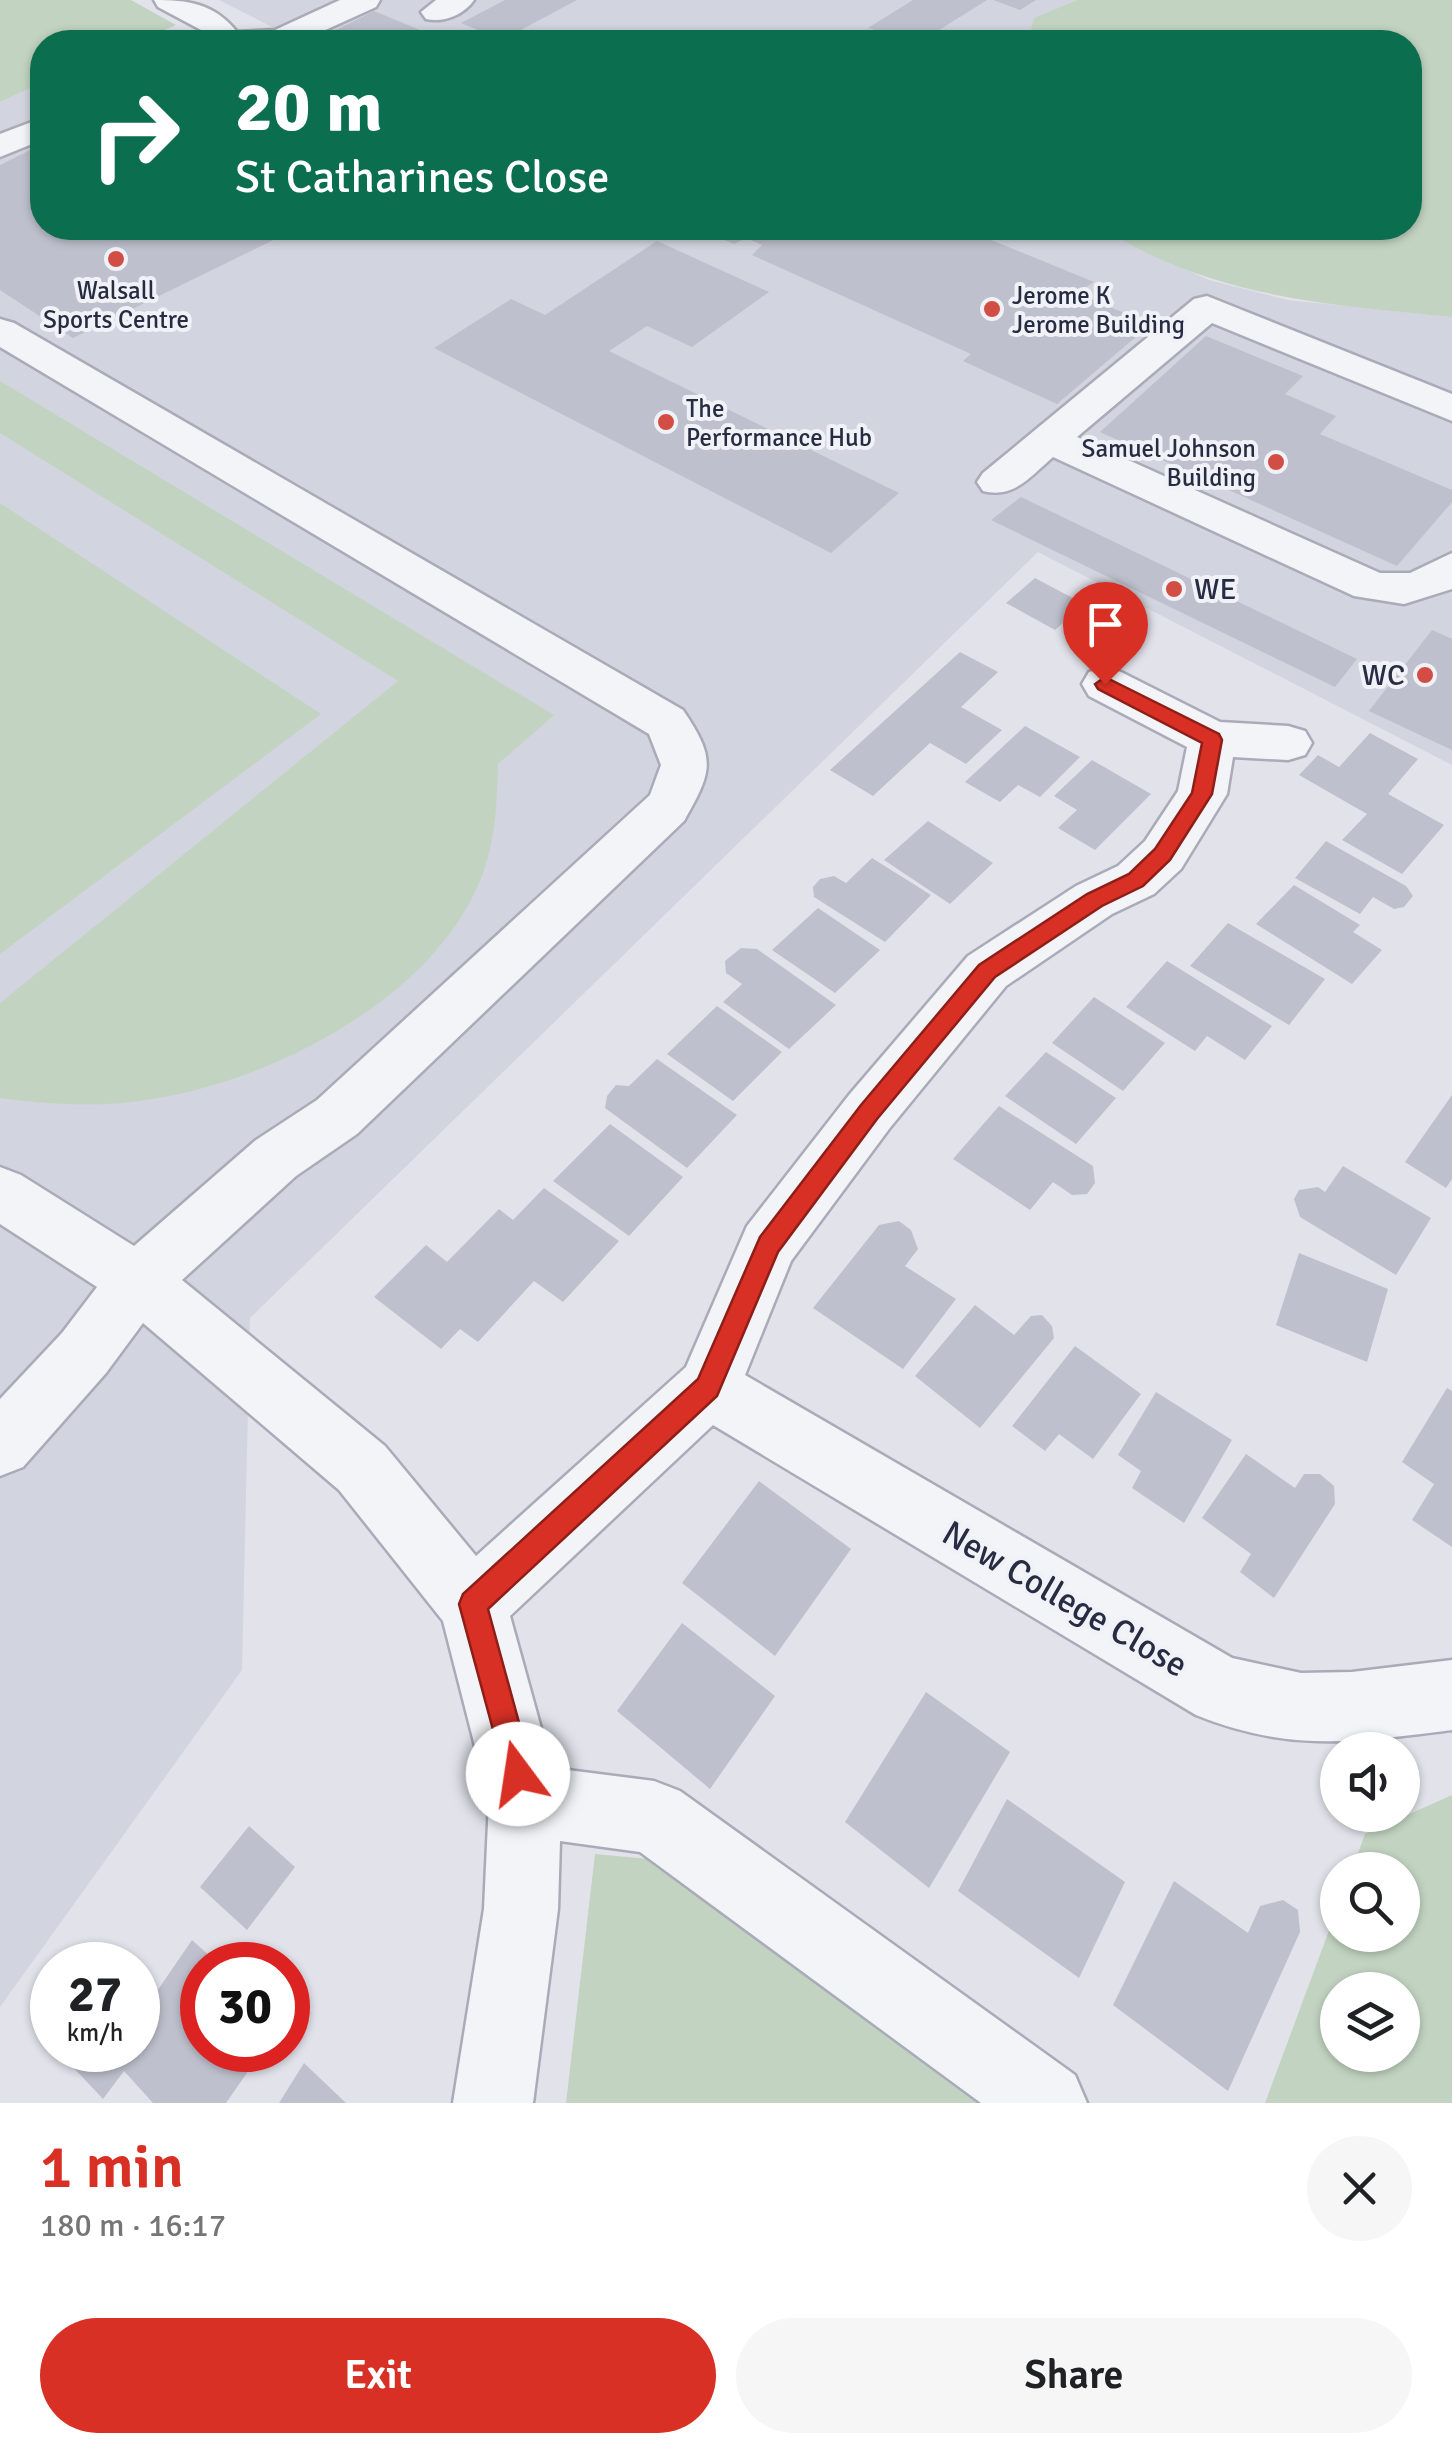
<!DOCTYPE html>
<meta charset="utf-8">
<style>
:root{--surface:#fff;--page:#f6f6f6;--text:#202124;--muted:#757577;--accent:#d93025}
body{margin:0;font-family:Signika,sans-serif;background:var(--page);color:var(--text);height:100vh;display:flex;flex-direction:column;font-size:38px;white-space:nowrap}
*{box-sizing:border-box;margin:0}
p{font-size:32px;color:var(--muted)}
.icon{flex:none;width:55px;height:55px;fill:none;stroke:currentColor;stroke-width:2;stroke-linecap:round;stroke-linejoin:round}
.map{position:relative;height:2103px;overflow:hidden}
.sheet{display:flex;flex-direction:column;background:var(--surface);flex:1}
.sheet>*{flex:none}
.hud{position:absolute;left:30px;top:30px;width:1392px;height:210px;border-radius:40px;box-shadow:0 2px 8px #0004;background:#0b6e4f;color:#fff;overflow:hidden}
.controls{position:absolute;left:1320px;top:1732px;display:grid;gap:20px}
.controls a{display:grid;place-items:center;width:100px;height:100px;border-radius:50%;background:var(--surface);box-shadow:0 2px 8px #0004;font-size:50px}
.speed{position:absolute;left:30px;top:1942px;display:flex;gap:20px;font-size:50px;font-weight:700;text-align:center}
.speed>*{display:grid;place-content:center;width:130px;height:130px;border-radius:50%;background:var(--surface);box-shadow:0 2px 8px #0004;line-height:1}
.speed small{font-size:25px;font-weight:400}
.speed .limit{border:15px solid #d22;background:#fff;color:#111}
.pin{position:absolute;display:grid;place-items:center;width:85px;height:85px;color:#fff;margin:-102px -42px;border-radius:50% 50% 50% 0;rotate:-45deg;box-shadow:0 0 10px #0007}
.pin .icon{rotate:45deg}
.me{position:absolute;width:110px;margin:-55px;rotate:346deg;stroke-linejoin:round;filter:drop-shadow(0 0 8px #0008)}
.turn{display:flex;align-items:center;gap:35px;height:210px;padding:0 40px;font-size:45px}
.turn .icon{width:130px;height:130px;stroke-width:2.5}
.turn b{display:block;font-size:70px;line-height:85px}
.round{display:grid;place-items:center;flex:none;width:105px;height:105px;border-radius:52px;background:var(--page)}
.head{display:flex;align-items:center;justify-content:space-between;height:170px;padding:0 40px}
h1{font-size:60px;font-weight:600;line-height:75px;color:var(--accent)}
.action{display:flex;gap:20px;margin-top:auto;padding:20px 40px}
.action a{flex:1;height:115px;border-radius:60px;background:var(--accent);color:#fff;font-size:40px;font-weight:600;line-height:115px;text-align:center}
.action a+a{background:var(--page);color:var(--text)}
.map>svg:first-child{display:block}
</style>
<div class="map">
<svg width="1452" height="2103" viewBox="0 0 1452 2103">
<rect width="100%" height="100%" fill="#e1e2ea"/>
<!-- built -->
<path fill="#d2d4df" d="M219,0H1077L1035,18L1028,42H268L280,31Z
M42,83V228H1101L1131,245L1209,280L1288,300L1452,317V765L1038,552L250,1318L242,1670L0,2007V102Z"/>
<!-- green -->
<path fill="#c2d4c1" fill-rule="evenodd" d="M0,0H131L176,25L136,42H42V83L0,102Z
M1077,0H1452V317C1323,304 1215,298 1101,228H1410V42H1028L1034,18Z
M0,381L554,715L498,764C497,801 496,835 484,870C441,995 275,1080 152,1099C101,1108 51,1105 0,1098V1003L398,681L0,433Z
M0,503L321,714L0,954Z
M1452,1795V2103H1265L1337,1909L1338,1935H1402V1870H1352L1365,1834ZM1402,1990V2055H1338V1990Z
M595,1854L660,1860L979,2103H566Z"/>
<!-- building -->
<path fill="#bec0cd" d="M505,0H577L502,40L461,23Z
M913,0H987L920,42L868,28Z
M993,0H1036L1020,10Z
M374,11L449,42H312Z
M42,144V228H298L73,338L0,290V165Z
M695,228H962L1094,282L1076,293L1151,324L1057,404L963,361L971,354L752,255L762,245L746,238L734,244Z
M657,241L769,292L692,347L647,326L609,351L899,493L831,553L434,348L511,299L545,315Z
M1206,336L1303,376L1285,394L1336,416L1320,434L1452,490V502L1397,566L1100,432Z
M1021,497L1357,659L1335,687L991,520Z
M1035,578L1084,604L1055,630L1006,603Z
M1432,630L1452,639V750L1369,711Z
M960,652L998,672L961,707L1002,730L966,764L930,743L873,796L830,770Z
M1025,726L1080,757L1040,797L1018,785L1000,802L965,782Z
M1370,733L1418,759L1388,794L1444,825L1402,874L1342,840L1367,814L1299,775L1318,755L1339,767Z
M1092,760L1151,794L1095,850L1058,828L1077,810L1054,796Z
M928,821L993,863L950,904L884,860Z
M1326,841L1406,886L1413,896L1404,907L1394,909L1373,897L1360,914L1295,878Z
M872,858L931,895L885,942L814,897L813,887L820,879L834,876L846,883Z
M1294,885L1360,925L1353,932L1382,950L1352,984L1256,924Z
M818,908L880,950L835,993L772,950Z
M1228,923L1325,979L1289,1025L1190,966Z
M741,948L757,949L836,1005L789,1049L723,1002L742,984L726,973L725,961Z
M1167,961L1272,1026L1245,1060L1207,1036L1195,1051L1126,1007Z
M1094,997L1165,1043L1123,1091L1052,1043Z
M717,1006L782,1052L733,1101L667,1054Z
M1046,1052L1116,1098L1076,1144L1005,1096Z
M657,1059L737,1115L687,1168L605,1108L607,1096L616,1085L629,1086Z
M1452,1095V1179L1446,1188L1405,1162Z
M999,1106L1093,1166L1095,1183L1087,1194L1072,1195L1053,1182L1030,1210L953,1159Z
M610,1124L683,1177L629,1236L553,1181Z
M1343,1166L1431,1218L1396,1275L1300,1217L1294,1199L1299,1190L1318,1187L1325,1192Z
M544,1188L619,1241L563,1302L534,1281L478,1342L460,1329L441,1349L374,1297L426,1245L447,1262L499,1209L513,1220Z
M899,1221L911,1230L918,1249L905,1266L956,1299L903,1369L813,1308L879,1225Z
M1299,1253L1388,1289L1367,1362L1276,1325Z
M975,1305L1014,1335L1031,1316L1042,1315L1052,1326L1054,1338L980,1428L915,1376Z
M1075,1346L1141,1394L1093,1459L1059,1434L1045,1451L1012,1426Z
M1447,1388L1452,1391V1547L1412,1520L1434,1484L1402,1462Z
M1156,1392L1232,1440L1184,1523L1132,1488L1141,1471L1118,1455Z
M1246,1454L1295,1488L1304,1474H1320L1334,1486L1335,1504L1274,1598L1240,1572L1251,1554L1202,1518Z
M759,1481L851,1549L775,1656L682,1583Z
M682,1623L775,1696L710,1789L617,1711Z
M926,1692L1010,1752L929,1888L845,1822Z
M1007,1799L1125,1882L1079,1978L958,1891Z
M249,1826L295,1867L247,1930L200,1887Z
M1174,1881L1248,1933L1260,1906L1283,1900L1298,1910L1300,1932L1228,2091L1113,2005Z
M192,1940L220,1965H202V2050H263L226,2103H153L124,2071L103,2099L72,2066L83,2050H138V2019Z
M304,2063L346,2103H279Z"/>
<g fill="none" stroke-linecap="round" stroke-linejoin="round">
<defs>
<path id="minor" d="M154,0C188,0 214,3 237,32L275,30L340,0H380L376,7L299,42H212L203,31L158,7Z
M436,0H474C464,15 443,23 426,19L421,12Z
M42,118V140L0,157V134Z
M1207,296L1452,394V421L1212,323L1077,437L1380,573H1410L1452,553V589L1404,604L1354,596L1053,457C1031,476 1014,499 983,491L977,482L983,473L1194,299Z
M0,319L14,323L683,710C716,759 713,770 684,821L357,1134L296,1176L182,1280L385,1446L476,1556L686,1367L747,1226L849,1095L968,956L1076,886L1118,866L1145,841L1178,791L1187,747L1089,696L1082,684L1089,672L1105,668L1121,672L1220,722L1288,726L1305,731L1312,743L1305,755L1288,760L1233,757L1227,794L1181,869L1154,894L1112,914L1006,986L889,1129L791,1261L745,1375L1232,1658L1301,1673L1352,1672L1452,1660V1730C1356,1742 1290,1753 1196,1715L713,1425L510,1616L552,1768L654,1781L680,1791L1075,2075L1087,2103H981L640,1852L560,1841L558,1909L533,2103H453L484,1909L489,1801L443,1621L339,1490L143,1323L106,1373L23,1467L0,1476V1399L62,1333L97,1287L0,1224V1167L21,1175L134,1246L256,1140L317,1100L650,795L661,765L649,734L0,347Z"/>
</defs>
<!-- minor casing -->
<use href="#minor" stroke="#aaabb8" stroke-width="5"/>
<!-- minor -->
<use href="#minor" fill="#f3f4f8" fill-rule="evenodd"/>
</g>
<!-- route -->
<path fill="#d93025" stroke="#8d1f18" stroke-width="2.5" d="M1105,677L1219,734L1222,740L1212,794L1170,860L1143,886L1102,906L995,977L877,1119L778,1252L717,1396L488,1609L533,1774L529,1785L518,1789L508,1785L459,1604L463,1594L698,1379L760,1237L861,1105L979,965L1087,894L1129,874L1155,849L1192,793L1202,743L1098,689L1095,684Z"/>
<!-- markers -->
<g fill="#d24d43" stroke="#f0f2f7" stroke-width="4">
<circle cx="116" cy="259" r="10"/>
<circle cx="992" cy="309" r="10"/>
<circle cx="666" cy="422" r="10"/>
<circle cx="1276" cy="462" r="10"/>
<circle cx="1174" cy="589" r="10"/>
<circle cx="1425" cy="675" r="10"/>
</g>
<g text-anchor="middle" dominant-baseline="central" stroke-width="8" stroke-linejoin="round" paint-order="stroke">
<!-- far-poi labels -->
<g font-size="25" fill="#282c42" stroke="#f0f2f7" text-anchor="start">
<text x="116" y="290" text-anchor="middle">Walsall<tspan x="116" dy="29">Sports Centre</tspan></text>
<text x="1012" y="295">Jerome K<tspan x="1012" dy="29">Jerome Building</tspan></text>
<text x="686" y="408">The<tspan x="686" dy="29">Performance Hub</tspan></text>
<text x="1256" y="448" text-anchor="end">Samuel Johnson<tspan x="1256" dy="29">Building</tspan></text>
</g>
<!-- poi labels -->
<g font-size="30" fill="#282c42" stroke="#f0f2f7" text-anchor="start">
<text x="1194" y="589">WE</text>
<text x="1405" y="675" text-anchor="end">WC</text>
</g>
<!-- near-street labels -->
<g font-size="35" fill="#282c42" stroke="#f0f2f7">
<text transform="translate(1065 1599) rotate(30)">New College Close</text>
</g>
</g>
</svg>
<div class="controls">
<a><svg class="icon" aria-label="sound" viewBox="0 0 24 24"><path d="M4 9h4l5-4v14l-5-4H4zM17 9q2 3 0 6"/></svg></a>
<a><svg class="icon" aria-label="search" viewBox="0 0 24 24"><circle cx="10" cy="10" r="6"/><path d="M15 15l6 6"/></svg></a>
<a><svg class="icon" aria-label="layers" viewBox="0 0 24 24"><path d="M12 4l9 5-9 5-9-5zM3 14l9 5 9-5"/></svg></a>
</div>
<div class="speed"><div>27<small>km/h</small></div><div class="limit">30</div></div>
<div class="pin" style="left:1105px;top:684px;background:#d93025"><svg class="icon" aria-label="arrive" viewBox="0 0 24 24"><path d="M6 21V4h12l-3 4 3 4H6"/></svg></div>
<svg class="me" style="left:518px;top:1774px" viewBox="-20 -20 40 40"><circle r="19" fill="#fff"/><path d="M0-13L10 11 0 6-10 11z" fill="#d93025"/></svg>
<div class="hud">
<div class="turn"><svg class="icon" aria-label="right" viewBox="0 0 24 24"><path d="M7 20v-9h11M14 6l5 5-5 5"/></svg><div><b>20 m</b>St Catharines Close</div></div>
</div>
</div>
<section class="sheet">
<div class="head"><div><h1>1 min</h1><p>180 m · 16:17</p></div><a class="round"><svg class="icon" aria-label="close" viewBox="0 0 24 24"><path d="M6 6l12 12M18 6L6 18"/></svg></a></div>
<div class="action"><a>Exit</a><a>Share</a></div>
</section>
